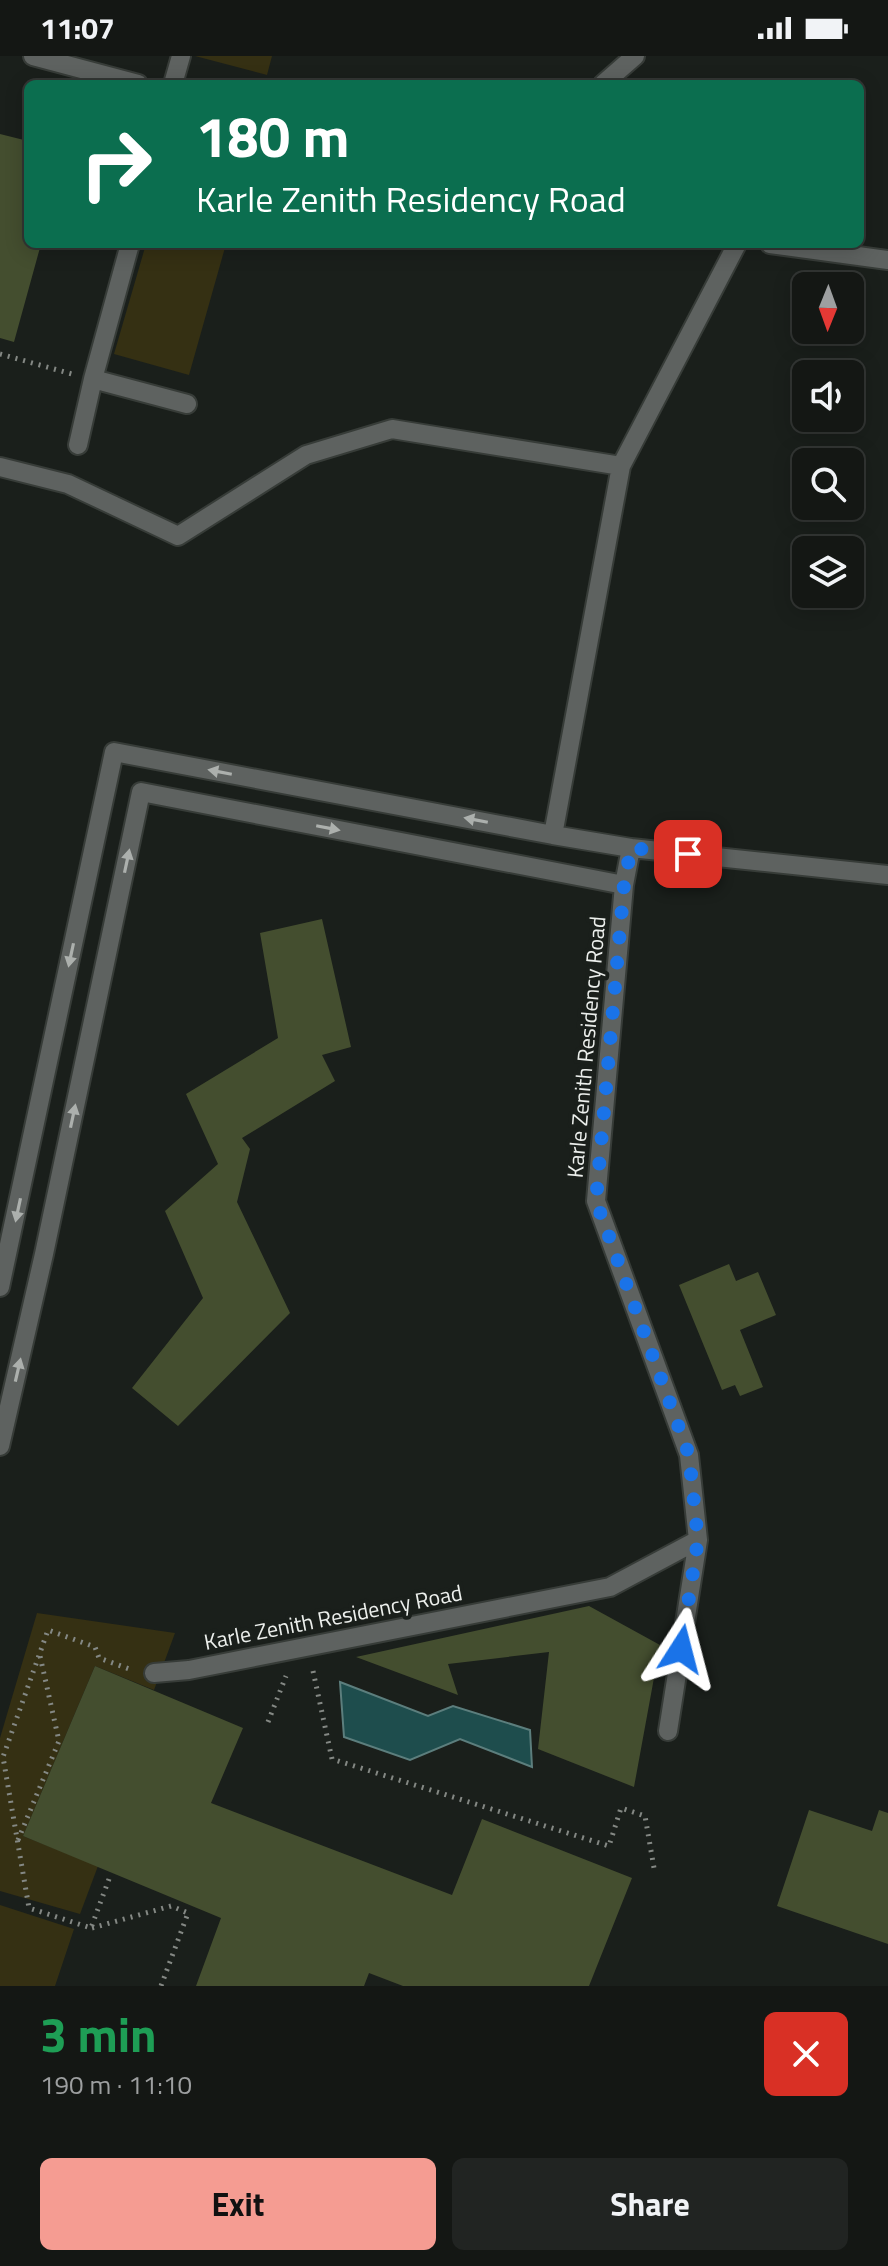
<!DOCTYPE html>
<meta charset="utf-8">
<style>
:root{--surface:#141714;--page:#212422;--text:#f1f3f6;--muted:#9d9fa0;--line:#333634;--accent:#f59c92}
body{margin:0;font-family:"Titillium Web",sans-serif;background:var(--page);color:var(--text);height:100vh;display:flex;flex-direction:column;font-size:30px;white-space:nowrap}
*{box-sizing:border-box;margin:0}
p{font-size:26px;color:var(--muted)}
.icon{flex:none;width:44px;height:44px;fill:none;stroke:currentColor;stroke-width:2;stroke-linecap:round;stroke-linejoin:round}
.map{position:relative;height:1930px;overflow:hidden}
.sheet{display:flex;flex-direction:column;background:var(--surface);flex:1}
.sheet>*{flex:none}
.top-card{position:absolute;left:24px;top:24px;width:840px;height:168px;border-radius:12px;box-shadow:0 4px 20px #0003,0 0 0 2px var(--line);background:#0b6e4f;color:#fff;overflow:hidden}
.needle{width:52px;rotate:181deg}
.controls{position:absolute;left:792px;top:216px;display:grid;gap:16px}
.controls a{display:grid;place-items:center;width:72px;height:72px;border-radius:12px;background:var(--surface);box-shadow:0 4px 20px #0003,0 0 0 2px var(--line);font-size:40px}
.pin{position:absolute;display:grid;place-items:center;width:68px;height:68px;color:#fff;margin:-34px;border-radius:16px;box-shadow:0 4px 12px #0006}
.me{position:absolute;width:88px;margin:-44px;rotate:9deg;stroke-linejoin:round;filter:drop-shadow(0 0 6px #0008)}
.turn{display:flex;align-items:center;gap:28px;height:168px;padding:0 40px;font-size:36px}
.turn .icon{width:104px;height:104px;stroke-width:2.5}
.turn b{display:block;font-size:56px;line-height:68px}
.round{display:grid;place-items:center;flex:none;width:84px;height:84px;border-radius:12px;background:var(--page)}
.head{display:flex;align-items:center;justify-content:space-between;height:136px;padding:0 40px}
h1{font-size:48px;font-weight:700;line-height:60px;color:#1e9e55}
.button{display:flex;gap:16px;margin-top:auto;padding:16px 40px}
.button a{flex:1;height:92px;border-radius:12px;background:var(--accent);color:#111;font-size:32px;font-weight:700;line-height:92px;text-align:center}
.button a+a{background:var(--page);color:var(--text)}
.status{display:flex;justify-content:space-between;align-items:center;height:56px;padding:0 40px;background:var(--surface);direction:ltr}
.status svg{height:22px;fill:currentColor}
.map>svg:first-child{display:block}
</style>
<div class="status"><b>11:07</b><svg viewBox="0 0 49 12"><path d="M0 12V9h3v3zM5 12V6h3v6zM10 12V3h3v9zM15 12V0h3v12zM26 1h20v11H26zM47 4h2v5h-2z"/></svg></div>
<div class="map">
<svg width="888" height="1930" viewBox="0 0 888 1930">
<rect width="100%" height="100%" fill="#1a1f1b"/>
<!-- green -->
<path fill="#353013" d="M195,0H272L267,19Z
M146,188H226L189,319L114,298Z
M37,1557L175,1577L154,1634L95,1610L23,1780L98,1810L80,1858L0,1835V1682Z
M0,1849L74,1873L55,1930H0Z"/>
<!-- water -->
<path fill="#1e4d4d" stroke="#5c7e7d" stroke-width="2" d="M340,1626L428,1660L453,1650L530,1674L532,1711L460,1683L410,1704L344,1681Z"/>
<!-- building -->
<path fill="#444e2f" d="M0,78L28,85V188H41L14,286L0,282Z
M322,863L351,991L322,999L335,1025L242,1082L250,1093L237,1146L290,1257L178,1370L132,1332L203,1242L165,1155L218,1108L186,1038L278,982L260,877Z
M729,1208L736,1225L758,1216L776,1259L740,1274L763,1331L740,1340L735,1329L722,1334L679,1229Z
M589,1550L660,1589L634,1731L538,1693L549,1596L448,1608L458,1639L356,1601Z
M95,1610L243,1672L211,1747L452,1839L482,1763L632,1822L589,1930H403L369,1917L364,1930H196L221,1862L23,1780Z
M809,1754L872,1775L879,1754L888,1757V1888L777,1850Z"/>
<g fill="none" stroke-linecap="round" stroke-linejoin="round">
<defs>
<path id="lane" d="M33,0L138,28
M173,28L181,0
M603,28L635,0
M130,188L93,323L187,348
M770,188L888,204
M78,389L93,323
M0,411L68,428L178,480L306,399L392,373L621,410
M631,792L553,779L621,410L737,188
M0,1231L114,696L553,779
M0,1390L44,1198L141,736L624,829
M154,1617L189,1614L610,1531L698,1484
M668,1675L698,1484L689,1399L596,1145L624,829L631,792L888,819"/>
</defs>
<!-- lane casing -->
<use href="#lane" stroke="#373c38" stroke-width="22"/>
<!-- path -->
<path stroke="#848884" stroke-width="5" stroke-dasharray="2 6" stroke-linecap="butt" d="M0,298L72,318
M313,1615L332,1703L609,1790L621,1752L645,1760L654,1812
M268,1666L286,1620
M18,1784L59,1685L40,1600
M109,1823L91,1872L29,1852L3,1701L48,1574L95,1591L99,1602L132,1614
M92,1872L171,1850L188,1857L161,1930"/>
<!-- lane -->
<use href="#lane" stroke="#5e6260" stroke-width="18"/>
</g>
<!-- one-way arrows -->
<defs><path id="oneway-solid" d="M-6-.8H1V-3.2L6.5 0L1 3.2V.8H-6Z" transform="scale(2)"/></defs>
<g fill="#acb0ad">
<use href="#oneway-solid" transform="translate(220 716) rotate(-169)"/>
<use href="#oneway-solid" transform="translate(476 764) rotate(-169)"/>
<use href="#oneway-solid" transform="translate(328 772) rotate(11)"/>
<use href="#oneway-solid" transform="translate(127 805) rotate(-78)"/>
<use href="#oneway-solid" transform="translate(71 899) rotate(102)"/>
<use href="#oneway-solid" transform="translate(73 1060) rotate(-78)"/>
<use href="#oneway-solid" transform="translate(18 1154) rotate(102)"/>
<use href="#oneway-solid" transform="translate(18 1314) rotate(-77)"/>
</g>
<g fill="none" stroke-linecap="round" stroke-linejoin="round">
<!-- route -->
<path stroke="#1a73e8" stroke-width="14" stroke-dasharray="0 25.2" d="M681,1593L698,1484L689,1399L596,1145L624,829L631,792L688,798"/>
</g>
<g text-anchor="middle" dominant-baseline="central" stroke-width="8" stroke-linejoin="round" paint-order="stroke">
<!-- street labels -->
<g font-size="22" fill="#ecefec" stroke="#1a1f1b">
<text transform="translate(586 991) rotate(-85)">Karle Zenith Residency Road</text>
<text transform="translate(333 1561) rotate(-11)">Karle Zenith Residency Road</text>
</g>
</g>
</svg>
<div class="controls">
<a><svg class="needle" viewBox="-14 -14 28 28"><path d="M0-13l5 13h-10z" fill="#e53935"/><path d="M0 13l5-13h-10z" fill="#9d9fa0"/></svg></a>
<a><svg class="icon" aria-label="sound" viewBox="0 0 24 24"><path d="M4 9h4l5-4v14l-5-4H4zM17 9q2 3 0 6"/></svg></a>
<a><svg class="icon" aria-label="search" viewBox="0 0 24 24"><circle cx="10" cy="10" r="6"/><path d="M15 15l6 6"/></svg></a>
<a><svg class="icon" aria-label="layers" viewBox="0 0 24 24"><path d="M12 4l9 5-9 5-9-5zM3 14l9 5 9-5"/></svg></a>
</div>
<div class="pin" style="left:688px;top:798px;background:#d93025"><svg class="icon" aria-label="arrive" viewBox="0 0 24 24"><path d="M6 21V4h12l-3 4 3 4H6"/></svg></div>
<svg class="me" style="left:681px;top:1593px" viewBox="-20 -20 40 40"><path d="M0-17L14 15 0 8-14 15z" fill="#1a73e8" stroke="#fff" stroke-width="4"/></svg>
<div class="top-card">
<div class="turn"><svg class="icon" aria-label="right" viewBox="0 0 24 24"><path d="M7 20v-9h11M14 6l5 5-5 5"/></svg><div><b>180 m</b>Karle Zenith Residency Road</div></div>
</div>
</div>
<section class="sheet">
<div class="head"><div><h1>3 min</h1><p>190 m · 11:10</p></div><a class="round" style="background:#d93025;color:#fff"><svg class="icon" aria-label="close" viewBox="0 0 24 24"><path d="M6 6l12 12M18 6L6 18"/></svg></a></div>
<div class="button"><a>Exit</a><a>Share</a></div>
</section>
